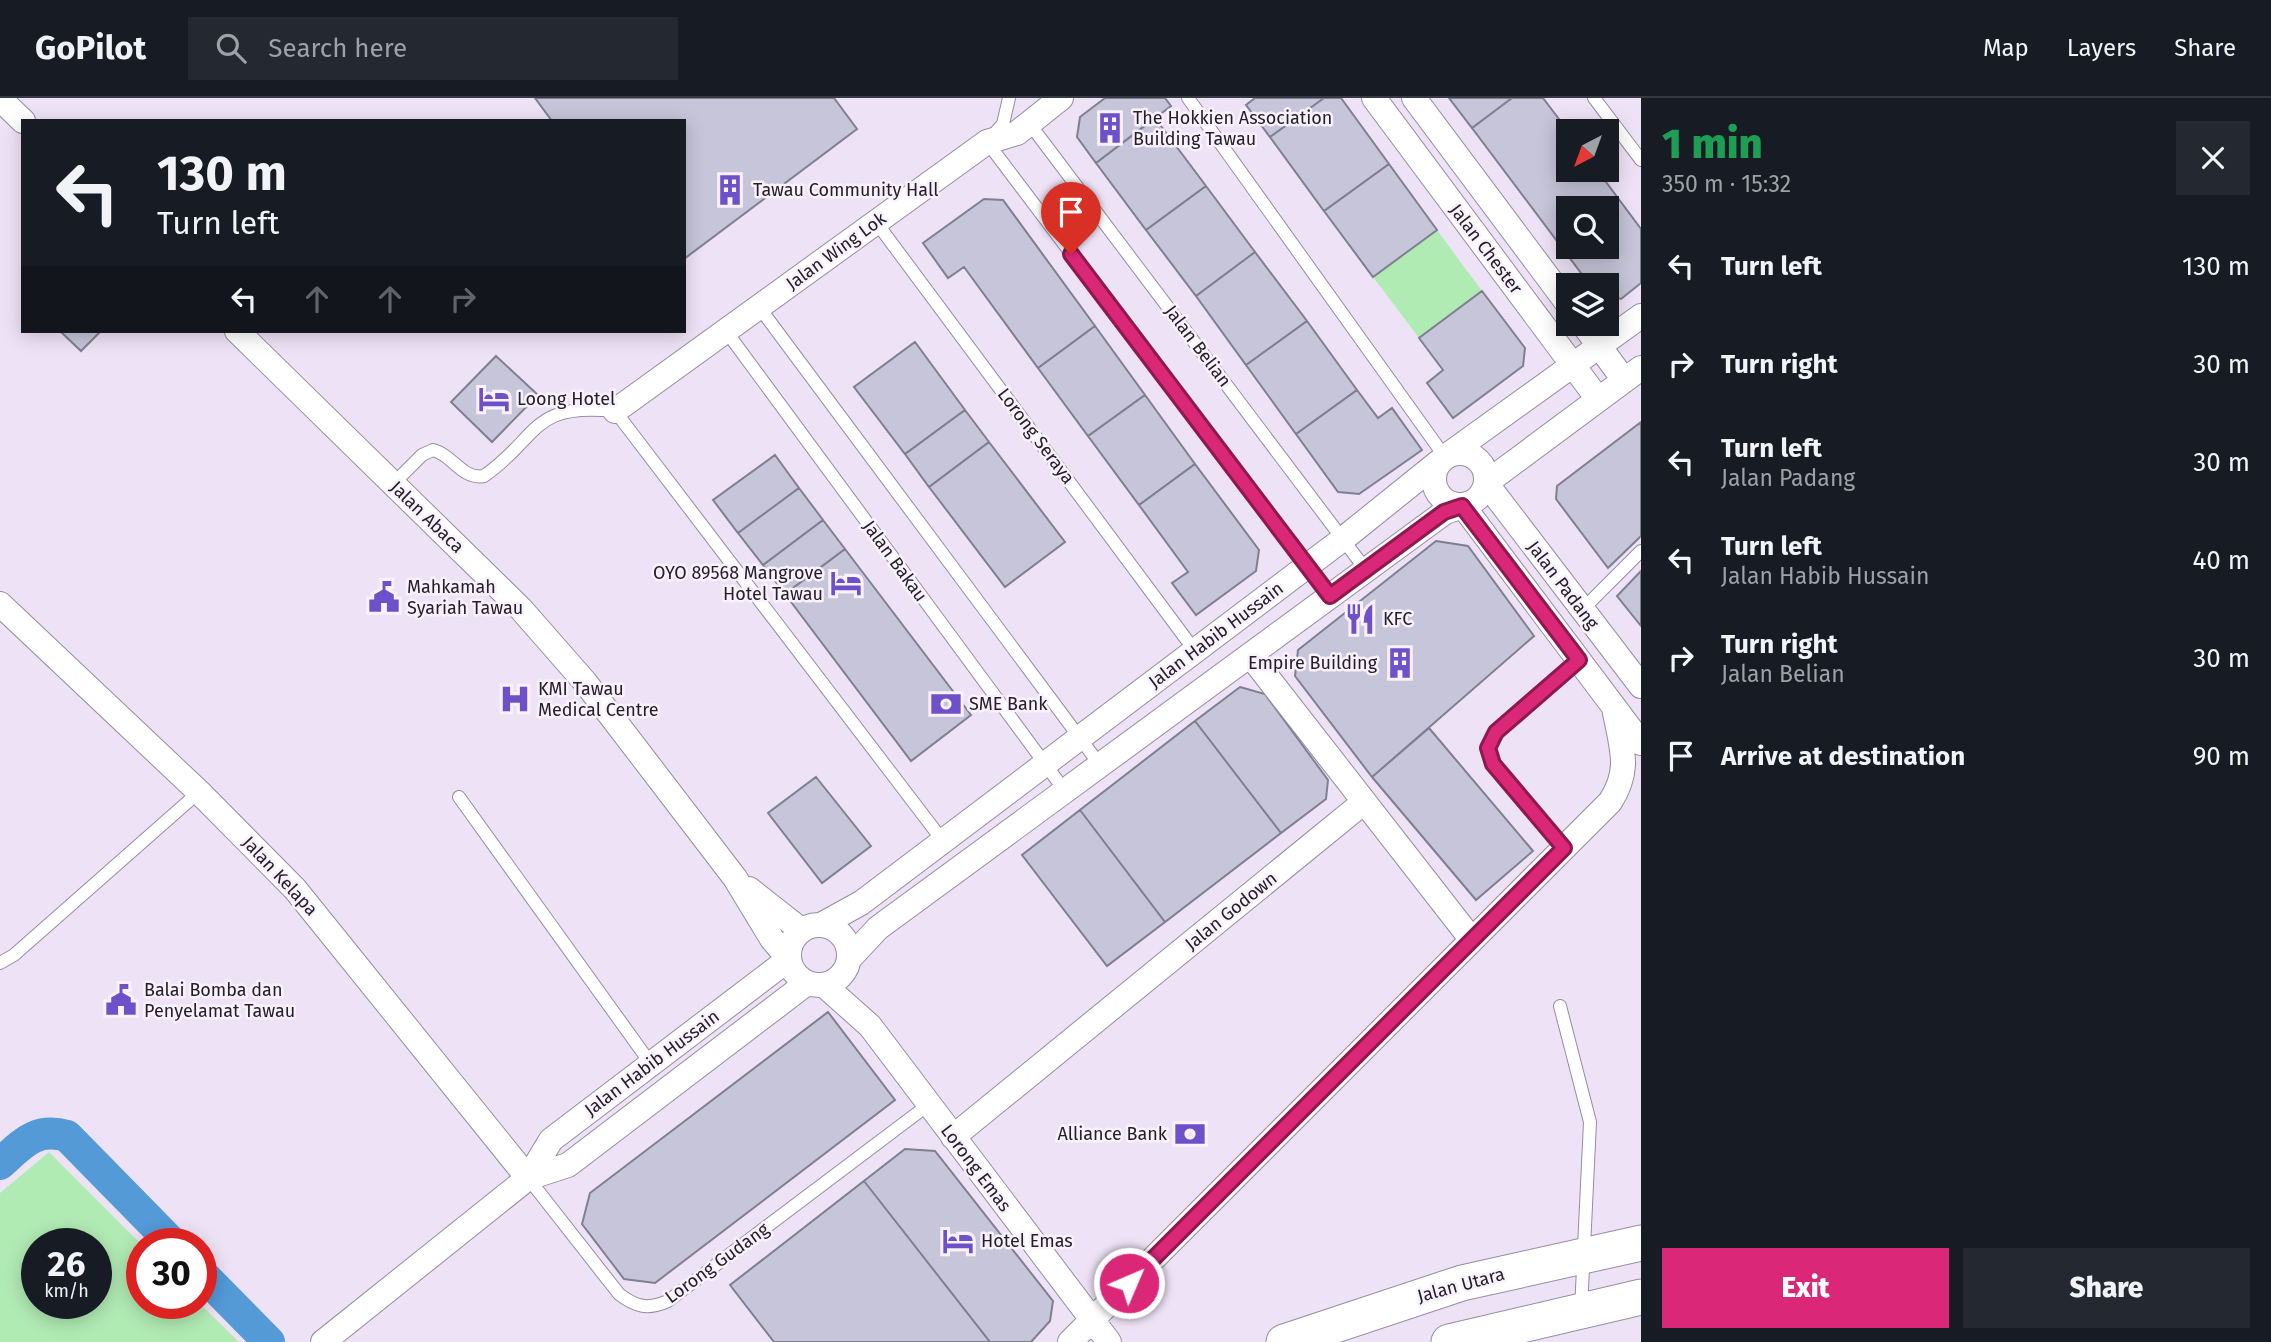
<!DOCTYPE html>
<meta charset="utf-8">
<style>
:root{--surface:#171b24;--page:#242831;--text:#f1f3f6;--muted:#9ea1a6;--line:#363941;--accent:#db2777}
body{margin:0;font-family:"Fira Sans",sans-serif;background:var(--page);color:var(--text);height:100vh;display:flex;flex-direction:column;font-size:26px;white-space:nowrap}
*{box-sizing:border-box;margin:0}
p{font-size:23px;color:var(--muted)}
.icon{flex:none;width:38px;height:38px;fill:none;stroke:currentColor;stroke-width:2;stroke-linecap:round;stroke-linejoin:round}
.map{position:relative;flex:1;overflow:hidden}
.panel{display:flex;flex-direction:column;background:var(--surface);width:630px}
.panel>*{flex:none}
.hud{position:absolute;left:21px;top:21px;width:665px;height:214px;border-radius:0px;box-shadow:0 4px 18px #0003;background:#171b24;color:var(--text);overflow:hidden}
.needle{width:46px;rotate:221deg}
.tools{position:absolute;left:1556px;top:21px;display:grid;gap:14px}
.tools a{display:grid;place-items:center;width:63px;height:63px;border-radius:0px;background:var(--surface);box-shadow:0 4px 18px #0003;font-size:35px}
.speed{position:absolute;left:21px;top:1130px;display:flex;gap:14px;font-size:35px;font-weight:700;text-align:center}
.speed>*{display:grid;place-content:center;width:91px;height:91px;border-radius:50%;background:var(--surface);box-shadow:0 4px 18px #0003;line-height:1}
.speed small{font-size:18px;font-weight:400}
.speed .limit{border:10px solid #d22;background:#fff;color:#111}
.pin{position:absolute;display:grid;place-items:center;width:60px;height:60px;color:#fff;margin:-72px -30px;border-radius:50% 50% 50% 0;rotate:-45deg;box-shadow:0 0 7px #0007}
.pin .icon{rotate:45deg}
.me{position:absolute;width:77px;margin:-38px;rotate:45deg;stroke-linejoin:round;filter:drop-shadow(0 0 5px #0008)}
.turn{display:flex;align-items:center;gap:24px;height:147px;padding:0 21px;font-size:32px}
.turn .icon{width:91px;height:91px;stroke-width:2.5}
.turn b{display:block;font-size:49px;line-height:60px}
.lanes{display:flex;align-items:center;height:66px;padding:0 21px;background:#0003;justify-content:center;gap:35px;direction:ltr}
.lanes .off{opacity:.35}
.round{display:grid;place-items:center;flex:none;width:74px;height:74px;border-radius:0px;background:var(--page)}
.head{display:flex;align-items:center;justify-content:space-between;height:119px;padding:0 21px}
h1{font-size:42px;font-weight:800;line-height:52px;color:#1e9e55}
.cta{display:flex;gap:14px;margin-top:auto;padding:14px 21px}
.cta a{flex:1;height:80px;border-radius:0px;background:var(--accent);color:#fff;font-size:28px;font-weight:800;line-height:80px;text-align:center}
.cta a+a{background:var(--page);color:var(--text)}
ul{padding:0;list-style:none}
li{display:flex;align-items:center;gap:21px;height:98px;padding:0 21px}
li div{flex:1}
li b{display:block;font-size:26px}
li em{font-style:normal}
header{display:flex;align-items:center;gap:42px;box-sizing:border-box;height:98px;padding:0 35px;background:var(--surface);border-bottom:2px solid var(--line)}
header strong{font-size:33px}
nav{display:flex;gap:38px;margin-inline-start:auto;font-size:24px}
.search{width:490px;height:63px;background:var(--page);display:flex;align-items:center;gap:18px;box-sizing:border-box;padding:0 24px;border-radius:0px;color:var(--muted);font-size:26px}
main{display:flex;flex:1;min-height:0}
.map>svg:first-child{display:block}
</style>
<header>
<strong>GoPilot</strong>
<div class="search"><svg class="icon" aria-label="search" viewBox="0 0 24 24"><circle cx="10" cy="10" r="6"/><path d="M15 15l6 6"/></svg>Search here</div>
<nav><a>Map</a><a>Layers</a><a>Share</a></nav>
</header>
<main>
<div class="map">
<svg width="1641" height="1244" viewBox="0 0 1641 1244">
<rect width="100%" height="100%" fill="#eee3f6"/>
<!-- green -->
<path fill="#b1ebb4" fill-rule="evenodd" d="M1437,132L1482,193L1419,240L1373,179Z
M49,1054L142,1147V1206H200L239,1244H0V1095ZM37,1146H96V1206H37Z"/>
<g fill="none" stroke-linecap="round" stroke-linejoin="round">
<!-- canal -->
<path stroke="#539ad7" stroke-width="32" d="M0,1066C22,1046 35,1029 67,1038L173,1146
M201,1175L269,1244"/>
</g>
<!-- building -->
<path fill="#c6c5d9" stroke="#807f92" stroke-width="2" fill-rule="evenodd" d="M535,0H834L857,31L684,161V23H552Z
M1105,0H1165L1171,8L1096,65L1077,39L1080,19Z
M1255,0H1324L1270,39L1246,7Z
M1324,0H1341L1389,66L1324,113L1270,39Z
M1449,0H1512L1472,30Z
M1512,0H1543L1568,33V72H1597L1641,131V185L1621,201L1606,197V187H1590L1472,30ZM1568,110H1606V149H1568Z
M1155,20L1206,88L1146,132L1096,65Z
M1389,66L1437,132L1373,179L1324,113Z
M1206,88L1255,154L1196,198L1146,132Z
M984,101L1003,102L1095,228L1038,270L964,169L948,180L923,145Z
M1255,154L1307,223L1246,267L1196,198Z
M1482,193L1525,250L1523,268L1453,320L1427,285L1443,272L1419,240Z
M1307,223L1357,292L1296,336L1246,267Z
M1095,228L1145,297L1088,338L1038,270Z
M60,233H101L81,253Z
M915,244L965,312L905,356L854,289Z
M496,258L538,297L492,344L451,304Z
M1357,292L1378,320L1392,310L1422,352L1359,396L1338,394L1296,336Z
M1145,297L1195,366L1139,407L1088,338Z
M965,312L989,344L929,389L905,356Z
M1641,324V438L1608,470L1556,401L1557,388Z
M989,344L1065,444L1005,489L929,389Z
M775,357L799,390L738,435L713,402Z
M1195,366L1259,452L1256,473L1196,517L1172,485L1188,474L1139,407Z
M799,390L823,422L763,467L738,435Z
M823,422L845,451L785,496L763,467Z
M1436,443L1468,448L1534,538L1372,679L1295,578L1298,552Z
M845,451L971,617L911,663L785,496Z
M1641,473V528L1617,498Z
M1240,589L1265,596L1328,682L1326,701L1281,735L1195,623Z
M1195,623L1281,735L1165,824L1080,712Z
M1429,630L1533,753L1476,802L1372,679Z
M816,679L871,748L822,785L768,715Z
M1080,712L1165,824L1107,868L1022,757Z
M828,914L895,1002L655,1185L624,1181L582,1126L590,1095Z
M905,1051L935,1053L1053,1203L1050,1223L1031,1244H990L864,1083Z
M864,1083L990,1244H774L730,1187Z"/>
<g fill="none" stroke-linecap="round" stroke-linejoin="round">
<defs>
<path id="service" d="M1009,0L1003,26L987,44L1330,498
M1188,0L1445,359
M1594,0L1641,62
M1029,25L1366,472
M876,124L1195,553
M759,209L1100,667
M726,233L1065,693
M393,386L422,357L433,352C453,357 462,382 484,378C540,339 530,304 615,313L943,743
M1582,512L1641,453
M459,699L651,966
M1564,750L1493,666L1488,650L1496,634L1579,562
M0,865L14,857L199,694
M1560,908L1590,1024L1581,1212
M528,1080L619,1196C636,1209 648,1212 668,1203L928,1007"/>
<path id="minor" d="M1374,0L1598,301
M1414,0L1568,206
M0,1L23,23
M1583,226L1624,282
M237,233L521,511L585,584L735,780L772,841L789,861L551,1042L528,1080L323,1244
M1641,270L1486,385L1641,588
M615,313L987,44L1017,35L1061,0
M1434 381a26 26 0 1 1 52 0a26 26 0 1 1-52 0Z
M0,506L199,694L295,791L528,1080
M1250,557L1472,842
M749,791L801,832
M789 857a30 30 0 1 1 60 0a30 30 0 1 1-60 0Z
M821,827L861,805L1343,441L1445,359L1641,218
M850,860L878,830L1445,414L1463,408L1641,645
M824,887L870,928L1109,1244
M953,1039L1364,704
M528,1080L568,1067L807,885
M1070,1244L1610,704C1631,672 1622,651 1615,615"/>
<path id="secondary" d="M1284,1244L1462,1185L1641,1145
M1449,1244L1641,1199"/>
</defs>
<!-- service casing -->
<use href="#service" stroke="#968c9e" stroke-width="14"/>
<!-- minor casing -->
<use href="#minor" stroke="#968c9e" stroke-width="26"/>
<!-- secondary casing -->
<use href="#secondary" stroke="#968c9e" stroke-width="37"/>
<!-- service -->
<use href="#service" stroke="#fff" stroke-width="12"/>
<!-- minor -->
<use href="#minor" stroke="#fff" stroke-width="24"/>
<!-- secondary -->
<use href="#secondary" stroke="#fff" stroke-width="35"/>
</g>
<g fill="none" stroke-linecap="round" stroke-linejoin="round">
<defs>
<path id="route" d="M1071,156L1330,498L1444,414L1462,408L1579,562L1496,634L1488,650L1493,666L1564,750L1129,1185"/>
</defs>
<!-- route casing -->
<use href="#route" stroke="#8e194d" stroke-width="18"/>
<!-- route -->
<use href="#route" stroke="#db2777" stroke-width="12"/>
</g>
<!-- icons -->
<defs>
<symbol id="building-bare" viewBox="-9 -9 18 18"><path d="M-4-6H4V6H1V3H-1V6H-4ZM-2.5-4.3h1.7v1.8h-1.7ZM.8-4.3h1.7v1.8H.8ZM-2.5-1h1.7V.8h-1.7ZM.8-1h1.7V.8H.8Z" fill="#6e50c9" stroke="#f9f2fe" stroke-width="2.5" paint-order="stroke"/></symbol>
<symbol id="hotel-bare" viewBox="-9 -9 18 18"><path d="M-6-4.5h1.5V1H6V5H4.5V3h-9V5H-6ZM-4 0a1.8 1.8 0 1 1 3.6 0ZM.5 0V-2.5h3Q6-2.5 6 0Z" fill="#6e50c9" stroke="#f9f2fe" stroke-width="2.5" paint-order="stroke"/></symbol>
<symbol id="civic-bare" viewBox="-9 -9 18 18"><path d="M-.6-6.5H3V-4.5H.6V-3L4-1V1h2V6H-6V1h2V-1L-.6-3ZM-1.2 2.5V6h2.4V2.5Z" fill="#6e50c9" stroke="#f9f2fe" stroke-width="2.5" paint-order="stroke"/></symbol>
<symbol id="restaurant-bare" viewBox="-9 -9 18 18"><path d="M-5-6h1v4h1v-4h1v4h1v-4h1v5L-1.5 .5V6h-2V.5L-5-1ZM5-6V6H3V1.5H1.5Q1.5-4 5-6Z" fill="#6e50c9" stroke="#f9f2fe" stroke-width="2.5" paint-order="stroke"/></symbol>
<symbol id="hospital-bare" viewBox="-9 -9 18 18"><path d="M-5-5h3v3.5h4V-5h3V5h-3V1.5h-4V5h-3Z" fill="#6e50c9" stroke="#f9f2fe" stroke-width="2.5" paint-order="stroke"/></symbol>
<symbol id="bank-bare" viewBox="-9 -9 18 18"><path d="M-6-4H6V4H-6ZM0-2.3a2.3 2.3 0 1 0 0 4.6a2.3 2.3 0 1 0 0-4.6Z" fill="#6e50c9" stroke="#f9f2fe" stroke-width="2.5" paint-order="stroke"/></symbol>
</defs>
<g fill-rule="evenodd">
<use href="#building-bare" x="1088" y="8" width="44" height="44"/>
<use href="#building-bare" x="708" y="70" width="44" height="44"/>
<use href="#hotel-bare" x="472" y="279" width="44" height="44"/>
<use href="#hotel-bare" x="824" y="463" width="44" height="44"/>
<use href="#civic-bare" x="362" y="477" width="44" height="44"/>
<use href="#restaurant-bare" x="1338" y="499" width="44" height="44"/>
<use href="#building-bare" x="1378" y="543" width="44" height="44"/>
<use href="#hospital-bare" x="493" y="579" width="44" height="44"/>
<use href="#bank-bare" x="924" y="584" width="44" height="44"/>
<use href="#civic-bare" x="99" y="880" width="44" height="44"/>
<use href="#bank-bare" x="1168" y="1014" width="44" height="44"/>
<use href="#hotel-bare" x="936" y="1121" width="44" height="44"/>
</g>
<g text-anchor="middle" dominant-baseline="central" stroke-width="5" stroke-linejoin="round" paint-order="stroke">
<!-- poi labels -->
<g font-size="18" fill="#242027" stroke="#f9f2fe" text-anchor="start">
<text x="1133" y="20">The Hokkien Association<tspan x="1133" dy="21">Building Tawau</tspan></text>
<text x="753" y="92">Tawau Community Hall</text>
<text x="517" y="301">Loong Hotel</text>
<text x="823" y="475" text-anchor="end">OYO 89568 Mangrove<tspan x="823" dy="21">Hotel Tawau</tspan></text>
<text x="407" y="489">Mahkamah<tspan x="407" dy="21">Syariah Tawau</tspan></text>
<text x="1383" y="521">KFC</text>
<text x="1377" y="565" text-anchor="end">Empire Building</text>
<text x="538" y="591">KMI Tawau<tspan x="538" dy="21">Medical Centre</tspan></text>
<text x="969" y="606">SME Bank</text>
<text x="144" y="892">Balai Bomba dan<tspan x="144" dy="21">Penyelamat Tawau</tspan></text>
<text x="1167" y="1036" text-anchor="end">Alliance Bank</text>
<text x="981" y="1143">Hotel Emas</text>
</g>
<!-- street labels -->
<g font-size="18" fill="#242027" stroke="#f9f2fe">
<text transform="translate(1486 151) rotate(53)">Jalan Chester</text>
<text transform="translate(836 153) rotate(-36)">Jalan Wing Lok</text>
<text transform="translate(1198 248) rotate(53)">Jalan Belian</text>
<text transform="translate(1036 338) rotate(53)">Lorong Seraya</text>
<text transform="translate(427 419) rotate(44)">Jalan Abaca</text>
<text transform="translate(895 463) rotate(54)">Jalan Bakau</text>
<text transform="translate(1563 487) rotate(53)">Jalan Padang</text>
<text transform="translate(1216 537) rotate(-37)">Jalan Habib Hussain</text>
<text transform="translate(280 778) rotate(47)">Jalan Kelapa</text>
<text transform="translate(1231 813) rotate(-39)">Jalan Godown</text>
<text transform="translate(652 965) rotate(-37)">Jalan Habib Hussain</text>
<text transform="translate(976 1070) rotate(53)">Lorong Emas</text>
<text transform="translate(717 1165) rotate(-36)">Lorong Gudang</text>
<text transform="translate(1461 1187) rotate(-15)">Jalan Utara</text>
</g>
</g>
</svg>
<div class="tools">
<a><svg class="needle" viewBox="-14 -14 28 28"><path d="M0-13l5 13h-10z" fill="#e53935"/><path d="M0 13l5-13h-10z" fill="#9ea1a6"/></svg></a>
<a><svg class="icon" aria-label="search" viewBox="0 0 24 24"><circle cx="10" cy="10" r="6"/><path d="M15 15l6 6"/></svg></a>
<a><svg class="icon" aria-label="layers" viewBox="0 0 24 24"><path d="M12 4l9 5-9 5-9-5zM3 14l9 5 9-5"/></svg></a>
</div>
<div class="speed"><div>26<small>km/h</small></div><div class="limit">30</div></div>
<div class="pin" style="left:1071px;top:156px;background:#d93025"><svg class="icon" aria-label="arrive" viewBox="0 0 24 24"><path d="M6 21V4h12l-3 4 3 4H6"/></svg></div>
<svg class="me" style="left:1129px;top:1185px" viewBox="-20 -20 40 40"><circle r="17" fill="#db2777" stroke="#fff" stroke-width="3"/><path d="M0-11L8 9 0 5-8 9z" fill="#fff"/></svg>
<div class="hud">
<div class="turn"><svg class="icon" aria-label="left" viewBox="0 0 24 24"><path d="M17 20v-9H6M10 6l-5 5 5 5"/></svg><div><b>130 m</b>Turn left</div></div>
<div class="lanes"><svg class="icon" aria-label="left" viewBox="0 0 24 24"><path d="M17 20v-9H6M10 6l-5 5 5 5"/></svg><svg class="icon off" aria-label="ahead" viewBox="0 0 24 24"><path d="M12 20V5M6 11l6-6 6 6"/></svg><svg class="icon off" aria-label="ahead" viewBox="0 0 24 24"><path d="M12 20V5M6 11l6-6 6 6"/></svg><svg class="icon off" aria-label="right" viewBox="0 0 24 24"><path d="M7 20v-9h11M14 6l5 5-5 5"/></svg></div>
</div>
</div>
<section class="panel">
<div class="head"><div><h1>1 min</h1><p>350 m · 15:32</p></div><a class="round"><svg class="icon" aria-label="close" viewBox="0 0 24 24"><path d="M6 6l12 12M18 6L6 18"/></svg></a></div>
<ul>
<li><svg class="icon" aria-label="left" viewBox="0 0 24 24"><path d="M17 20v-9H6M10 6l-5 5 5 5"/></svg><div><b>Turn left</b></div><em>130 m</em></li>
<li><svg class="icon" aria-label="right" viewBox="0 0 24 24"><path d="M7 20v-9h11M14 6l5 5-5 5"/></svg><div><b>Turn right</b></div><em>30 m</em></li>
<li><svg class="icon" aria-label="left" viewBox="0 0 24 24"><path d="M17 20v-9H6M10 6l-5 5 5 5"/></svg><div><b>Turn left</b><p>Jalan Padang</p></div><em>30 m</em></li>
<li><svg class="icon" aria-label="left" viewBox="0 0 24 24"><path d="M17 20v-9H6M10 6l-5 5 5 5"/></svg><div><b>Turn left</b><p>Jalan Habib Hussain</p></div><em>40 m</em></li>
<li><svg class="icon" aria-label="right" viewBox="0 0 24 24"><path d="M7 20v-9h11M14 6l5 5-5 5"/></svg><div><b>Turn right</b><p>Jalan Belian</p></div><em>30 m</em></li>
<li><svg class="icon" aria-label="arrive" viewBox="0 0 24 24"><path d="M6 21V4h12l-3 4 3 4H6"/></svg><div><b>Arrive at destination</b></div><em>90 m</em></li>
</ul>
<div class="cta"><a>Exit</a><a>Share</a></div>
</section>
</main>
